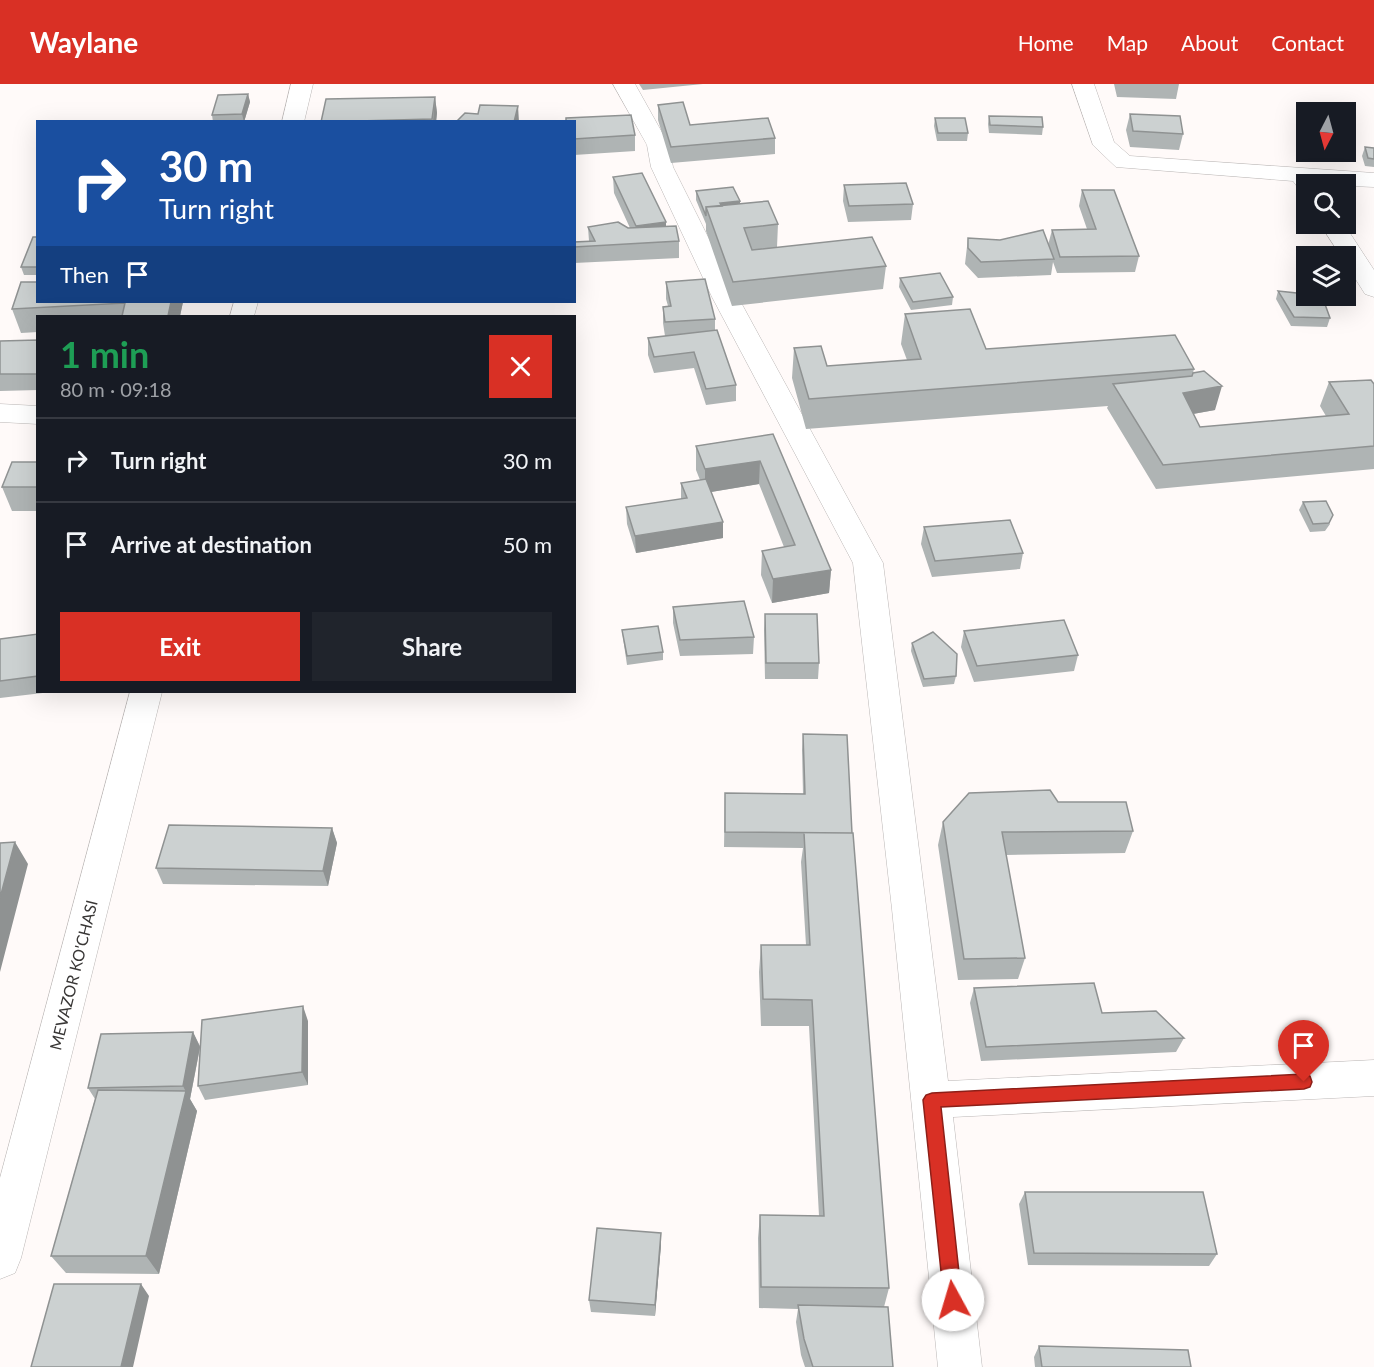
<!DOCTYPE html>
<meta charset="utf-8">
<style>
:root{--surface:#171b24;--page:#20242c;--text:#f1f3f6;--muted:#9ea1a6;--line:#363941;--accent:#d93025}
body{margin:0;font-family:Lato,sans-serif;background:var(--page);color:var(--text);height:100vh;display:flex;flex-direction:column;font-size:22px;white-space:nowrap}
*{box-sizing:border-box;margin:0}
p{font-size:20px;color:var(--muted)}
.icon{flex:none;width:33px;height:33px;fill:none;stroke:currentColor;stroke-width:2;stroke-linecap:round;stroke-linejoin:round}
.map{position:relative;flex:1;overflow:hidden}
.side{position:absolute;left:36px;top:231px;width:540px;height:378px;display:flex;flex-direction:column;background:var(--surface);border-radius:0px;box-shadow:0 6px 24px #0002}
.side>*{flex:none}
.top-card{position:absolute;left:36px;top:36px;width:540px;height:183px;border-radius:0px;box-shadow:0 6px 24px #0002;background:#1a4fa0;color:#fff;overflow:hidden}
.needle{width:39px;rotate:186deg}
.controls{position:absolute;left:1296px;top:18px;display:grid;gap:12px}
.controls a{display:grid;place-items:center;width:60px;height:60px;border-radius:0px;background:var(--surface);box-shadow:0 6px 24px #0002;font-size:30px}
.pin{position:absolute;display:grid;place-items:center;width:51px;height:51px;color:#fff;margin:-62px -26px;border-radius:50% 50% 50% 0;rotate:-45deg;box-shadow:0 0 6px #0007}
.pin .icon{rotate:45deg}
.me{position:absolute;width:66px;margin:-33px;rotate:354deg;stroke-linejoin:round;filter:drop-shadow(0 0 4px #0008)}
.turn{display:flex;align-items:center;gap:21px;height:126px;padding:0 24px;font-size:27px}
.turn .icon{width:78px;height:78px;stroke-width:2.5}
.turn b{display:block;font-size:42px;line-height:51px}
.then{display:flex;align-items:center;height:57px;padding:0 24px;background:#0003;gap:12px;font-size:22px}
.round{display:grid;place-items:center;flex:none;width:63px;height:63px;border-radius:0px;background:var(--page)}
.summary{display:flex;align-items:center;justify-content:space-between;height:102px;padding:0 24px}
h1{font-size:36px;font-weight:700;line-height:45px;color:#1e9e55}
.action{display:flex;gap:12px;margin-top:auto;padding:12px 24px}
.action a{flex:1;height:69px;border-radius:0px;background:var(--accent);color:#fff;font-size:24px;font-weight:700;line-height:69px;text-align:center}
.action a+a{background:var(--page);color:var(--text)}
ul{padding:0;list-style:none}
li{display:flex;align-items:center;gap:18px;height:84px;padding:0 24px;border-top:2px solid var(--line)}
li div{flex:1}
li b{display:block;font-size:22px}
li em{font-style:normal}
header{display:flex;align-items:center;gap:36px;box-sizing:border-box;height:84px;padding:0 30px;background:var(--accent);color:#fff}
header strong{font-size:28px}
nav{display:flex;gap:33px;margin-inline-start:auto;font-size:21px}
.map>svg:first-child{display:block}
</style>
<header>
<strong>Waylane</strong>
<nav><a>Home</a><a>Map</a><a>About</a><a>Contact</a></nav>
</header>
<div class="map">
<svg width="1374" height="1283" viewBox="0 0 1374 1283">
<rect width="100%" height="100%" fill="#fffaf9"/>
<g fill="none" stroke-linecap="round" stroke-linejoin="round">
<defs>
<path id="street" d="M613,0H635L669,61L673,83L738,213L883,479L948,997L1374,976V1012L953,1033L982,1283H938L892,825L853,479L712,213L651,83L647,61Z
M1072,0H1094L1114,58L1130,72L1374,89V103L1306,100V107L1299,105L1293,97L1116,83L1093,61Z
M1320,140H1344L1374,186V213L1365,210L1346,180V172H1341Z
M0,320L38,322V340L0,338Z"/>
<path id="secondary" d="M291,0H313L304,38H282Z
M234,218H258L254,232H230Z
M130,608H162L21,1174L15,1189L0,1195V1094Z"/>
</defs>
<!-- street casing -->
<use href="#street" stroke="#bab6b5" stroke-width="1"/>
<!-- secondary casing -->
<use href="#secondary" stroke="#bab6b5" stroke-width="1"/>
<!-- street -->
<use href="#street" fill="#fff" fill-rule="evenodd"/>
<!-- secondary -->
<use href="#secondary" fill="#fff" fill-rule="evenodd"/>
</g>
<!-- wall -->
<path fill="#afb4b4" d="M639,0H703L643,6Z
M1114,0H1179L1176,15L1117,13Z
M248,10L250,18L244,38H213L212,31Z
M435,13L437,29L436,38H321Z
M658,21L690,41L775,54V70L671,79L658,36Z
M1130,30L1183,50L1179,66L1130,63L1126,46Z
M989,32L1043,43L1042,51L989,49L988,40Z
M935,34L968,49L967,57H937L934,42Z
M574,38L635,51V67L574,71Z
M1365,63L1374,64V83L1365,82L1362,72Z
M613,93L666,138V142L679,157V174L574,179V158L589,157L588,143L630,144L614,109Z
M844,101L913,120L911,136L848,138L843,117Z
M1082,106L1139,172L1135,188L1057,189L1053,178L1051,191L978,194L965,180L968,154L1048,161L1052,146L1087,145L1079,122Z
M696,107L740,117V120L778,140L777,163L886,182L883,205L732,222L706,147V140L696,116Z
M38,153V191H24L21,183Z
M900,194L953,213L952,221L911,226L899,203Z
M666,198L715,235V246L736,301V317L706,321L694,284L654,289L648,271V254L665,252L663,239V223L668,222L666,215Z
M1278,207L1330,234L1327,243L1291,242L1276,215Z
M38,218H183L180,232H38V248L21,249L12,225Z
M905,230L986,265L1194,285L1193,289L1215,326L1193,330L1200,343L1326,332L1320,322L1329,298L1374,300V385L1156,405L1107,324L1108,322L806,345L792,294L794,264L827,282L907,276L901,260Z
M38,256V306L0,307V257Z
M773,350L831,486L829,509L772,519L761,491L762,467L784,463L759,400L711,408L723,438V454L636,469L627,440L626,423L681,415V399L700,396L696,386V362Z
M38,378V427H12L2,403Z
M1303,418L1330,440L1325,447L1310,448L1299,426Z
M924,443L1023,469L1020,485L932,493L921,460Z
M673,523L754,553L753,570L680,572L673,539Z
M765,530L819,579L818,595H765L764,546Z
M622,546L663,568V576L627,581L623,554Z
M964,547L1078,571L1074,587L974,598L961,563Z
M38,550V608H51L0,614V555Z
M912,559L956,592L954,600L923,603L911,567Z
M803,650L852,749L889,1204L884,1223L893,1283H805L801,1271L796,1238L798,1225L759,1224L758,1154L760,1131L819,1132L809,942H761L759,888L761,861H806L801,778L803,764L724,763L725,709L803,710L802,666Z
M1058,718L1133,747L1125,769L1006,771L1025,874L1018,895L958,896L938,761L943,738Z
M332,744L337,759L328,802L163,800L156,784Z
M974,904L1184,954L1176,968L981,977L970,919Z
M308,937V1001L205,1016L198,1002L200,964L190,1015L197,1027L159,1190L66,1189L51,1172L95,1015L88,1004L193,948L200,962Z
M1025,1108L1217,1170L1209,1182L1028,1181L1019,1120Z
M661,1149V1161L655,1232L591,1228L589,1216Z
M1039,1262L1191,1283H1035L1034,1273Z"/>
<!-- shaded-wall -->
<path fill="#8f9292" d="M248,10L250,18L244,38L242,30Z
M435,13L437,29L436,38H433Z
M518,22L519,38H514Z
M740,117V125L720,127V119Z
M666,138V154L637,158L636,142Z
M171,218H183L180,232H168Z
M1222,302L1215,326L1176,333L1183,309Z
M760,377L759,400L705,409V385Z
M723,438V454L636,469L635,452Z
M831,486L829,509L772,519L773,495Z
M332,744L337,759L328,802L323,787Z
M15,758L28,780L0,888V814Z
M303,922L308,937V1001L302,988Z
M193,948L200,963L190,1015L197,1027L159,1190L146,1172L186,1008L183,1002Z
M661,1149V1161L655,1232V1221Z
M141,1200L149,1212L133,1283H121Z"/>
<!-- building -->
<path fill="#ccd1d1" stroke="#8f9292" stroke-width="1.5" d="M248,10L242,30L212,31L218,11Z
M435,13L432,35L321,38L326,15Z
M683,18L690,41L768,34L775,54L671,63L658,21Z
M480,21L518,22L514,38H456L465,29L478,30Z
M1130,30L1180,32L1183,50L1133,47Z
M631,31L635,51L574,55V38H566V34Z
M989,32L1042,33L1043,43L990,41Z
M935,34H965L968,49H938Z
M1365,63L1374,64V75L1368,74Z
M642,89L666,138L636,142L613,93Z
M906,99L913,120L849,122L844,101Z
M733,103L740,117L720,119L722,122L706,123V132L696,107Z
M1082,106H1114L1139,172L1060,173L1052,146L1096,145Z
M768,117L778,140L744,144L752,166L872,153L886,182L733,198L706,123Z
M618,138L628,144L676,142L679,157L574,163V158L595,157L588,143Z
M1043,146L1054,175L981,178L968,164V154L1000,156Z
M33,153H38V183H21Z
M940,189L953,213L913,218L900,194Z
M705,195L715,235L665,238L663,223L671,222L666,198Z
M21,198H38V218H171L168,232H122L125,219L12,225Z
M1278,207L1306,210V212H1322L1330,234L1294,233Z
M970,225L986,265L1175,251L1194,285L809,315L794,264L821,262L827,282L921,275L905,230Z
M717,246L736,301L706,305L694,268L654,273L648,254Z
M38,256V290H0V257Z
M1204,287L1222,302L1183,309L1200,343L1349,330L1329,298L1371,296L1374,300V362L1163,381L1113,300L1192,292L1193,289Z
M773,350L831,486L773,495L762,467L795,461L760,377L705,385L696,362Z
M12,378H38V403H2Z
M706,395L723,438L635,452L626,423L687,414L681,399Z
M1326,417L1333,431L1329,439L1313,440L1303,418Z
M1010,436L1023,469L935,477L924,443Z
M744,517L754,553L680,556L673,523Z
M765,530H817L819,579H766Z
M1064,536L1078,571L977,582L964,547Z
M658,542L663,568L627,572L622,546Z
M933,548L957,570L956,592L924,595L912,559Z
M38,550V592L0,597V555Z
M803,650L847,651L852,749L725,748V709L805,710Z
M1050,706L1058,718H1126L1133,747L1002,748L1025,874L964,875L943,738L969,709Z
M169,741L332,744L323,787L156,784Z
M804,749H853L889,1204L761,1203L760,1131L824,1132L812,916L763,915L761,861H810Z
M15,758L0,814V759Z
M1094,899L1102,929L1156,927L1184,954L986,963L974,904Z
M303,922L302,988L198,1002L202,936Z
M193,948L183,1002L88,1004L101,950Z
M98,1006L186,1007L146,1172H51Z
M1025,1108H1203L1217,1170L1034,1169Z
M597,1144L661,1149L655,1221L589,1216Z
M54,1200H141L121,1283H31Z
M798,1221L888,1223L893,1283H813L804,1255Z
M1039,1262L1188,1266L1191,1283H1042Z"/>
<!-- route -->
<path fill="#d93025" stroke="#8d1f18" stroke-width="1.5" d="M1304,990L1310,992L1312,998L1310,1003L1304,1005L941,1023L962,1216L959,1223L953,1225L947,1223L944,1216L923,1016L926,1011L932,1009Z"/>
<g text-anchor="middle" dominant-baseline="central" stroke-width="4.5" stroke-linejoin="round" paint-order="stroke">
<!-- street labels -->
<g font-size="16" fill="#393736" stroke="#fff">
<text transform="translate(73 891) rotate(-76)">MEVAZOR KO'CHASI</text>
</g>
</g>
</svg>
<div class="controls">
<a><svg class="needle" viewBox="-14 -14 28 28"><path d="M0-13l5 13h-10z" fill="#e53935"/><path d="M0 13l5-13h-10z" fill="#9ea1a6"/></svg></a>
<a><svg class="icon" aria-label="search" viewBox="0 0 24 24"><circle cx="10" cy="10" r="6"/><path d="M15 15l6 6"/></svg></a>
<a><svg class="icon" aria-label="layers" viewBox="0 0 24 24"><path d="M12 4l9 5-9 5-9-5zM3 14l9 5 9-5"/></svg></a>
</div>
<div class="pin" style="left:1304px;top:998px;background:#d93025"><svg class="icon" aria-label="arrive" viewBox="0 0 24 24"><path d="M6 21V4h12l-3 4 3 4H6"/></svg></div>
<svg class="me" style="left:953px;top:1216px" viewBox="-20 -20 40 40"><circle r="19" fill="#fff"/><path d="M0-13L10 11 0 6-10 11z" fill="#d93025"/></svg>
<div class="top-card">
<div class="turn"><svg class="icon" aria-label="right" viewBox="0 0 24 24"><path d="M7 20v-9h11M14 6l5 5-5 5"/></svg><div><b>30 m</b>Turn right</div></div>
<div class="then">Then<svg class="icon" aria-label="arrive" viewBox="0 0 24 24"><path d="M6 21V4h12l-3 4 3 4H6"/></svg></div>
</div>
<section class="side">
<div class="summary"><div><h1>1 min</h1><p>80 m · 09:18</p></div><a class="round" style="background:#d93025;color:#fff"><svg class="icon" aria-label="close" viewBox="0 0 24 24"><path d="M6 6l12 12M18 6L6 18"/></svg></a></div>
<ul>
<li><svg class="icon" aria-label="right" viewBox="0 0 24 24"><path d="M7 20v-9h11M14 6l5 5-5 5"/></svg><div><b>Turn right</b></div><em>30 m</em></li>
<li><svg class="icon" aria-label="arrive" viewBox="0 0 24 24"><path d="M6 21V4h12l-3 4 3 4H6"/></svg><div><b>Arrive at destination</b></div><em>50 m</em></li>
</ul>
<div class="action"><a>Exit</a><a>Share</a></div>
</section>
</div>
